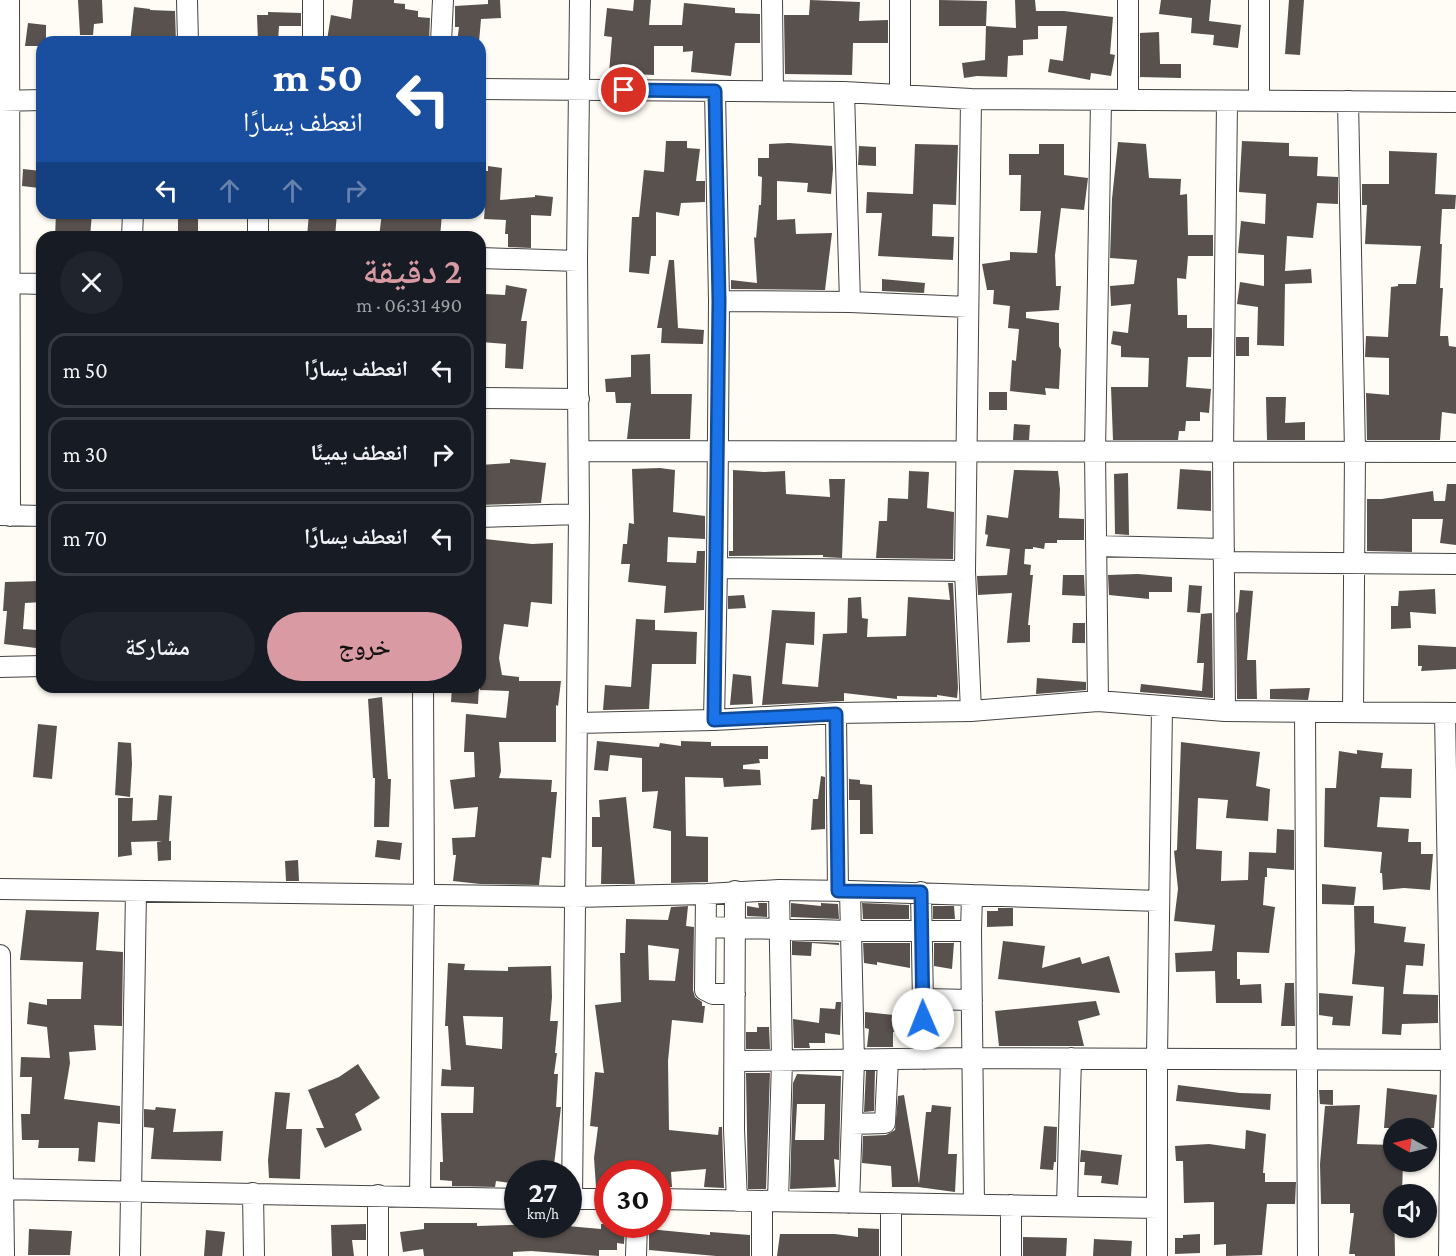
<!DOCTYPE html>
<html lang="ar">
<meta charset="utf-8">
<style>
:root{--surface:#171b24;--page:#20242c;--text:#f1f3f6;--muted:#9ea1a6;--line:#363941;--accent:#d99aa3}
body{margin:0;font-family:"Crimson Pro","Noto Naskh Arabic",serif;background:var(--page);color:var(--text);direction:rtl;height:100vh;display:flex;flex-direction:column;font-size:22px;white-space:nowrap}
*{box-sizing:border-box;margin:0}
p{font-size:20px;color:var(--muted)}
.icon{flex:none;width:33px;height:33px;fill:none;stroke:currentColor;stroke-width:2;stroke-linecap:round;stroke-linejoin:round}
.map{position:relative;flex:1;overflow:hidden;direction:ltr}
.details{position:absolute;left:36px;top:231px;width:450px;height:462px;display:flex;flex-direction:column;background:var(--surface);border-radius:18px;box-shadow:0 2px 4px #0004;direction:rtl}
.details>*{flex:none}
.top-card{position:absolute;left:36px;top:36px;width:450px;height:183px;border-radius:18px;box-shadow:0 2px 4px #0004;direction:rtl;background:#1a4fa0;color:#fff;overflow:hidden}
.needle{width:39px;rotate:278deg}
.buttons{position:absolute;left:1383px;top:1118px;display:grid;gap:12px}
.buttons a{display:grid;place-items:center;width:54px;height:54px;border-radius:50%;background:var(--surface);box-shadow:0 2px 4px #0004;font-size:30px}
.speed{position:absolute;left:504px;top:1160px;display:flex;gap:12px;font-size:30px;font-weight:700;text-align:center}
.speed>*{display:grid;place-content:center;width:78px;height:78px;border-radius:50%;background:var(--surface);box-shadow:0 2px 4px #0004;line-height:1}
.speed small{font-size:15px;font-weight:400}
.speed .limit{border:9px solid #d22;background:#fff;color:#111}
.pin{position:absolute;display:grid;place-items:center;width:51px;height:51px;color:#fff;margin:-26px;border:3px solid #fff;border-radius:50%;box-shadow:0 2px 6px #0007}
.me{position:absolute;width:66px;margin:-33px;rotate:359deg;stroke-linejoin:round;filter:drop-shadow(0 0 4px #0008)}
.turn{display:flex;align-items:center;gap:21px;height:126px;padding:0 24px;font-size:27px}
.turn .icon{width:78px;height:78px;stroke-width:2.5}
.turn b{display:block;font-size:42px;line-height:51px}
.lanes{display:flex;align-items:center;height:57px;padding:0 24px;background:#0003;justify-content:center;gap:30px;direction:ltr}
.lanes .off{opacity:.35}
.round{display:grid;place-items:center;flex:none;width:63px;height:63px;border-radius:32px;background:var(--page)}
.head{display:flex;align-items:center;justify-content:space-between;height:102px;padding:0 24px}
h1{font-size:36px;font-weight:600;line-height:45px;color:var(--accent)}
.cta{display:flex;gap:12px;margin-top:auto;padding:12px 24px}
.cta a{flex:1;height:69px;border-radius:36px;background:var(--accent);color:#111;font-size:24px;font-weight:600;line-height:69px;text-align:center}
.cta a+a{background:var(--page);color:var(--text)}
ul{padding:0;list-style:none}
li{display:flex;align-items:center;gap:18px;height:75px;margin:0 12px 9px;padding:0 12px;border:3px solid var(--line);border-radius:18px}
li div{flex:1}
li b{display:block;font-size:22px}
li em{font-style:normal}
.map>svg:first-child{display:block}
</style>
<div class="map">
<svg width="1456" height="1256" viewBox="0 0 1456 1256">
<rect width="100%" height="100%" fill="#fefcf4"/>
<!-- building -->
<path fill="#59514d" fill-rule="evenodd" d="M78,0H102L103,23L94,24L93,35H80Z
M353,0H394V3L405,4V9L418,11V17L430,18L429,42L327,40L331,15L351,19Z
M488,0H500L501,18L481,19L479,42H457L459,27H455V6L488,4Z
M634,0H651L649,25H682L684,3L735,8V13L760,14V43H735L731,76L691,72L693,51L683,52V46H654V75L609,73L612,37L604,36L607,8L633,11Z
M810,0L860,2L859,21L888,20V43H853L852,75L785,74L784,15H809Z
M939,0L987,1L986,26H939Z
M1015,0H1035L1036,11H1064L1113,17L1110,54L1115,55L1111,76L1091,73L1090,80L1048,72L1050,59L1063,61L1067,26H1038V39L1023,40V55L1008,56L1007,77L977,76L964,78L962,63L985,60L986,26L1016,28Z
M1161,0H1211L1209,21L1241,25L1238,48L1213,45L1214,35L1191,33L1192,18L1159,14Z
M1289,0H1304L1300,55L1285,54Z
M134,7L150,9V10L175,11L176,42H130Z
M268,12L301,13V26H279L278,42H258L257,15H268Z
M28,23L46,25V42H42V46H25Z
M1159,32L1160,64H1181V78L1140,77V33Z
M666,141H687V148L700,149L696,181H705V202L681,203L679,216L656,212V256H651L649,274L629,272L632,217H639L644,170L664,172Z
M1242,141L1289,143V156L1318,157L1317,176L1338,177V204L1317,203L1313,238L1287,236L1285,271L1311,269L1312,283L1285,284L1284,346L1257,345L1258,307L1237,304L1240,282L1264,286V255L1238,253L1241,221L1265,224L1266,194L1239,192Z
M1118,142L1146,144L1149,178L1181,179L1180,195L1187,194L1188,235H1213V256H1188L1186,279L1177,278L1178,315H1187V328H1212V336L1211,357H1188L1186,387L1211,389L1209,413L1200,412V421H1186L1185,431H1179L1178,440H1113L1111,387H1148L1149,358L1121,357V346L1111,344L1113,331L1128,333L1131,304L1111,306L1110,286L1134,284L1137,260L1110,258L1112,199Z
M789,143L832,146L833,169L831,194L807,192L808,183L777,181V220L795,219L796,234L832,233L825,290L731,289V280L757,283L754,237L756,238L759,205H761L762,177L758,176V158H769V144Z
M915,144L958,145L956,205L933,204L932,236L954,237L953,260L878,256L882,213H866L867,192L913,194Z
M1039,144H1064V175L1088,178L1084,210L1061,208L1055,255L1056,286H1061L1059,310L1026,312V318L1059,323V346L1061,350L1059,389L1045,388L1046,395L1010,391L1012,360L1016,361L1019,329L1008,328L1010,306L993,304L994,290H987L982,264L1010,260V252L1037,253L1041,211H1020L1021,175H1009V154H1039Z
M859,146L876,147V166L858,165Z
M1389,151L1437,153L1435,194L1456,195L1455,209H1442L1440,244H1442L1440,288H1443L1440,336H1448L1449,346L1456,347V414L1442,412L1440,440H1367L1366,393L1389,395V358L1365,357L1366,336L1388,337L1391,287L1398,286V284H1416L1421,246L1365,244L1367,205H1362V184H1389Z
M488,166L502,168L500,200L535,197V195L553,197L551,216L531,215V248L508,247V234H505L506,220L484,219L486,192H482L483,171H488Z
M23,169L41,171L39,188L22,186Z
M56,213H92L90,237H55Z
M178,213H198V232L178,231Z
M309,213H337L335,237H307Z
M382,213L442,214L440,237H379Z
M669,260H674L678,328L704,330L703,344L661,343L662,328H657Z
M882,279L925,283L924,293L882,291Z
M506,285L527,289L521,321H527L523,369L505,368L506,344L481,342L485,294L505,295Z
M1236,337H1249V356H1236Z
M650,354L651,394H692L690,439H627L631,403H616L615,392H606L605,379L631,377V355Z
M989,392H1007V410H989Z
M1266,397H1286L1285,423L1305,422V440H1267Z
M1014,424L1030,425L1029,440H1013Z
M510,459L546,463L541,503L480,505V465L510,463Z
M660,468L675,470L673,512L705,516V539L668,537L667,562L696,563L697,551H705L704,610L664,613L666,586L628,582L630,564H621L623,544H627L629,523L634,524L632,469Z
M1180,469L1211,471V511L1177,509Z
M733,470L764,472L785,471L786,494L830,497L829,479H845L842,558L823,557V555L729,556V551H733Z
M1014,470L1058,471L1060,489L1059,518L1084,519V540H1057V543H1045L1044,549L1033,547V549H1025L1024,564L1031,565L1030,575H1033L1028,625H1030V642L1007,643L1012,593L978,595L977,576L1007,575L1010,549L986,546L988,535L985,534L987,515L1008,518Z
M909,471L929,472L927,508L954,512L953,559L876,558L879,521H887L888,498L908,499Z
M1128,473L1129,535L1115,534L1114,474Z
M1447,484H1456V545L1440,543L1443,519H1412V552L1367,551V499H1382L1433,491L1434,501H1445Z
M485,539L532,544L553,543L552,604L531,602L528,627L504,624L499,658L502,675L519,677V681H561L558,706L556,705V742H499L501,771L499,778L552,780L551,792H557L551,858L542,857L539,885L480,884L453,881L456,855H453L452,838L475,837L478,807L454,809L450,780L475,777L474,752H464L466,714L506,718L509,691L480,690V590Z
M1138,574L1172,577V592H1149V599L1109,595L1108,575Z
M1063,575H1084L1085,596L1062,595Z
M42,581V602L25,603L23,629L37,630L36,648L4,644L7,611H3L5,582Z
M948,583H953L958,688L957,698L937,695V697L897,696V699L844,693V701L762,705L772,610L815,612L814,645L786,643L782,684L818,687L823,634L847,633L848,598L861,597L862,618L868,619L867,637L906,636L908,597L950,600Z
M1189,585L1202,586L1200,613L1187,612Z
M1435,589L1436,614L1410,612L1411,628L1391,629V606H1398L1399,591Z
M1240,590L1253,591L1247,660H1256L1257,699H1237L1236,613L1238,612Z
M744,595L746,608L728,609V596Z
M1212,613L1213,698L1140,692L1141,684L1202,691L1204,663H1197L1201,614Z
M636,619L655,620V630L697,632L696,664H652L649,709L603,710L605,685L631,687Z
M1073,623H1085V643H1072Z
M1418,645L1456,647V669L1421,671L1422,666H1418Z
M733,674L751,676L753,704L730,705Z
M1037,678L1086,682V690L1036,694Z
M452,687H479L478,704L451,702Z
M1310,688L1308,700L1270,699V689Z
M382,697L388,779H391L389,827H374L375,778H373L368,699Z
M38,724L57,726L52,779L33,777Z
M597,741L659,747L660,743L681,746V741L711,742V746H768V759H759L760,763L743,765V769L760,770L761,785L724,787L723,778L685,777L686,836L708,837V882L671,883V831L653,828L658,791L642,792V758L610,755L608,771L594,770Z
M118,742L131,743L132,764L130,797L115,795Z
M1181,742L1260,752L1256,786L1270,789L1268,821L1226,818L1228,800L1198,798L1196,849L1222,851L1221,881L1248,880L1249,852L1276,853L1277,829L1294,830V870L1267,868V877H1265L1263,905L1275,907L1269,953L1237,952V979H1240V985L1261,984L1262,1003H1216L1215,971L1176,972L1175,953L1212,951L1215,925L1174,921L1178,889L1174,851L1177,850Z
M1357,750L1383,753L1381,768L1412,769L1411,798L1380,797L1377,827L1409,829L1408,842H1421V854H1433L1430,890L1404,888L1383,890L1382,873H1380L1382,852L1324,847L1325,788H1336L1339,751L1357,754Z
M821,776L825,777V829L811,830L813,799H818Z
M849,779L860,780V784L872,785L873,834H860V800H849Z
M159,795L172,796L169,841H171V860L158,861L157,842L162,841L131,842L132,855L118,857V798H133L132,821L157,820Z
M626,797L635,884H601L602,847H592V817H600L599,800Z
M377,840L402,843L400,860L375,857Z
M298,860L299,881H286L285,861Z
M1322,884L1356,887L1354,905L1322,904Z
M758,903H767V917L747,916V906L759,908Z
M791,903L821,906V903L838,904L839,919L791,917Z
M862,903L909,905V919H863Z
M688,906L686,926L694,927L693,990L695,997L702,1002V1006H705L703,1023L672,1020L668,1061L669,1130L718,1135L719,1127H722L724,1188L704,1187L706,1169L671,1172L672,1187H658V1173H608V1187H596L594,1158L598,1127L590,1126L595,1072L604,1073L595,1005L621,1002L620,953H625L626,919L668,920L671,907ZM648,945L679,949L675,981L649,980Z
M933,906H954L955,919H933Z
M1354,906H1374V923L1406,927L1404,942L1425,944L1423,966L1406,965L1403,994L1438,995V1023L1402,1024L1401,1035L1382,1034L1384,987L1352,984L1355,951Z
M998,908H1013V926L987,927V911H998Z
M26,910L99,912L96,950L123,952L122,1026L94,1025L96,1050L69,1052L70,1063L64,1099L120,1106V1124L98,1122L95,1162L78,1161L79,1148H38L39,1140H22L21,1114H30L32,1077H20L21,1057L50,1058L47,1027L27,1024L29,1002L47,1005V999H81L83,962L20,960Z
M792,941L839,943V945L812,943L811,956L792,955Z
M1003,941L1045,946L1042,968L1080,957L1082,964L1109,956L1120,993L998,979Z
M863,943H910V968L877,962V965L864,963Z
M934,943H954L952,969L934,966Z
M448,963L465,964L464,970L508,971V967L551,966L552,997L550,1021H558L555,1053H557L554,1074H558L556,1107H561L553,1173H518V1184L496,1181L495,1187L452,1186V1181L440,1180V1162H443L441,1113H473L474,1087L441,1086L442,1069L451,1070L448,1026H445ZM463,1016L503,1017L502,1049L466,1045Z
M1285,983H1294L1295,1026H1281Z
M1319,993L1353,996L1350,1026L1332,1025L1333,1017L1319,1015Z
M1096,1001L1100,1015L1078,1021L1084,1046H999L995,1011Z
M836,1002H841L840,1035L825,1033V1043H809L810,1048H794L793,1019L819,1023L820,1008L835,1009Z
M903,1009H911L912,1033L893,1032V1047H867L869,1029L865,1028V1012L903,1016Z
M757,1027H769L770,1049H746V1032H757Z
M358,1064L380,1098L355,1114L362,1130L325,1148L316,1128H324L308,1090L339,1077Z
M866,1071H875L874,1111L864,1112Z
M746,1073H770L766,1189H748Z
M797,1074L841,1076L839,1160L834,1159L836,1187L790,1189L793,1083ZM797,1104H825L824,1140H795Z
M1178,1085L1240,1093L1271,1094L1270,1110L1176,1101Z
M1387,1088L1437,1095L1434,1128H1384Z
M1319,1090H1333V1105L1320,1104Z
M275,1092L290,1093L286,1129H302L300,1179L269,1178L268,1160Z
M904,1095L919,1184L926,1112H931L932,1105L951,1107L948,1154H957L955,1192L918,1187H892L891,1166L862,1163L863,1136L886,1135L895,1130L898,1096Z
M1360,1105L1357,1144L1394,1145V1161H1403L1402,1194H1394L1395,1256H1355V1254H1349L1354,1213H1350V1204H1321L1320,1164L1325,1106Z
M156,1107L176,1109L173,1132L223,1131L221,1161L151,1159L154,1128L144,1127V1109L155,1110Z
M1044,1126L1057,1127L1056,1162H1054L1053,1170L1040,1169Z
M1246,1130L1266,1134L1263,1173H1265V1182H1296L1295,1204H1267L1262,1255L1226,1256V1244L1214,1245V1202L1184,1203L1183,1161H1176L1175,1146L1209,1144L1245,1149Z
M1081,1150L1122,1155L1118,1185L1101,1183L1102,1176L1084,1175L1085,1162H1080Z
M424,1223H477V1226L545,1224L601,1229V1224L625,1225L624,1244L617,1243V1250H599V1256L531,1251L513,1252V1256H424L423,1249L403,1252L400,1232L424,1229Z
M366,1224V1240H352L354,1256H332L331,1225Z
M858,1228L879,1229V1256H777L780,1234H835L858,1237Z
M29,1229L72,1231L70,1255H28Z
M649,1229L710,1235V1232L750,1235V1256H716L649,1250Z
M206,1230L225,1232L222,1256H204Z
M1200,1234V1253L1175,1254V1238H1183V1235Z
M1023,1237L1067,1238L1066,1256H1023Z
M1094,1239L1132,1241L1131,1256H1093Z"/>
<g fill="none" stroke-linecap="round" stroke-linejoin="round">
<defs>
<path id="minor" d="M9,0L10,516
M187,0L188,42
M772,0L773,91
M1128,0V100
M313,42V0
M441,42L443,0
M480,89L844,92L971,99L1456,102
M844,92L850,302
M900,94V0
M971,99L965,571L971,711
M1259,100V0
M0,101L42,100
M1348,101L1355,452L1353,712
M258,213V237
M132,237L133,213
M480,258L577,261
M9,283L42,284
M719,301L850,302L968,307
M480,398L579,399
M579,451L1456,452
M0,515L42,516
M480,517L579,514
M1096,546L1224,549
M1224,562L1456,564
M717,568L965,571
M0,667L42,666
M1098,701L1095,452L1101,100
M1225,711L1223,452L1227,102
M1305,712L1308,1256
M836,713L838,891
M1445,713L1451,1060L1449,1256
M714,720L717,568L719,301L715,91
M577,723L714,720L836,713L971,711L1098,701L1225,711L1456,713
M0,889L574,897L706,894L779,890L850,891L1159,901
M735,891L734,1129L737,1201
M921,892L924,1059
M706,894L705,990L713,994H735
M972,895L971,931L974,1204
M706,927L851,931H971
M0,955L4,1256
M923,999L972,1000
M736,1061L973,1058L1456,1060
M852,1124L885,1123L888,1060
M0,1189L518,1199
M253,1193L254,1256
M420,1197L424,894L423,687
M568,1199H608
M658,1199L1157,1208
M572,1200L579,514L577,261L580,0
M762,1201V1256
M778,1201L782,1060L779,890
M849,1203L854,1061L850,891
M1067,1206L1071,1058
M130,1256L136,891
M378,1256V1195
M636,1256L637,1224
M891,1256V1203
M1011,1256V1205
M1157,1256V1058L1162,707"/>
</defs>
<!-- minor casing -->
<use href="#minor" stroke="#434343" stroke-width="22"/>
<!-- minor -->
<use href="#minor" stroke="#fff" stroke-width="20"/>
</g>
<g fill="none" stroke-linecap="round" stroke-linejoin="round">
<defs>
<path id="route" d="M624,90L715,91L719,301L714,720L836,714L838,891L921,892L923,1019"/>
</defs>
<!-- route casing -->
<use href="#route" stroke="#114b97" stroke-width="15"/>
<!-- route -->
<use href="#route" stroke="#1a73e8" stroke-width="10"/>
</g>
</svg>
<div class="buttons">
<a><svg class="needle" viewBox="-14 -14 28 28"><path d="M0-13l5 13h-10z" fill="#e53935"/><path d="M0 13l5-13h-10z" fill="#9ea1a6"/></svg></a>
<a><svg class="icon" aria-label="sound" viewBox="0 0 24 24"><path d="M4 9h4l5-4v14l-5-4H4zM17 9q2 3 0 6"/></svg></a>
</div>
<div class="speed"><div>27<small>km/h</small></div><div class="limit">30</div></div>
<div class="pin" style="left:624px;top:90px;background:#d93025"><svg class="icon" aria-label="arrive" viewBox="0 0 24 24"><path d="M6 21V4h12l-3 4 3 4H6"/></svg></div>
<svg class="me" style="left:923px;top:1019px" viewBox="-20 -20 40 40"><circle r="19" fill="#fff"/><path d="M0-13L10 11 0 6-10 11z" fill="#1a73e8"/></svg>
<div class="top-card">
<div class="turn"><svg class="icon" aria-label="left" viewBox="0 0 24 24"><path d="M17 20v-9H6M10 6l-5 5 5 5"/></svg><div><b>50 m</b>انعطف يسارًا</div></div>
<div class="lanes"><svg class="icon" aria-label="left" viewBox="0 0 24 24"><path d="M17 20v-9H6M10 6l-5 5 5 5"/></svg><svg class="icon off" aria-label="ahead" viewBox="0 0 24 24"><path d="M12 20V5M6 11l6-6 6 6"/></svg><svg class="icon off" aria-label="ahead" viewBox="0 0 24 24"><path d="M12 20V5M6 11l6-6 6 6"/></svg><svg class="icon off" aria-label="right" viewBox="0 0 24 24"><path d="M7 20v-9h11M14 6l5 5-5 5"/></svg></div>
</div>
<section class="details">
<div class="head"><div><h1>2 دقيقة</h1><p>490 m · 06:31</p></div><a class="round"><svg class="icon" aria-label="close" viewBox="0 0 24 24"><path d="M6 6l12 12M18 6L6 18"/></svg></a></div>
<ul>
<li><svg class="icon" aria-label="left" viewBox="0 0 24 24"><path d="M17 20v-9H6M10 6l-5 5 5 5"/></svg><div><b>انعطف يسارًا</b></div><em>50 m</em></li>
<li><svg class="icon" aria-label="right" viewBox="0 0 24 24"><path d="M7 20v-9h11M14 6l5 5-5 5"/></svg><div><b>انعطف يمينًا</b></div><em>30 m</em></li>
<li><svg class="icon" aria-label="left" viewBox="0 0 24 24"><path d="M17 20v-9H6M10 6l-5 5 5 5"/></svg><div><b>انعطف يسارًا</b></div><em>70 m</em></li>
</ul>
<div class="cta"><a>خروج</a><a>مشاركة</a></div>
</section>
</div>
